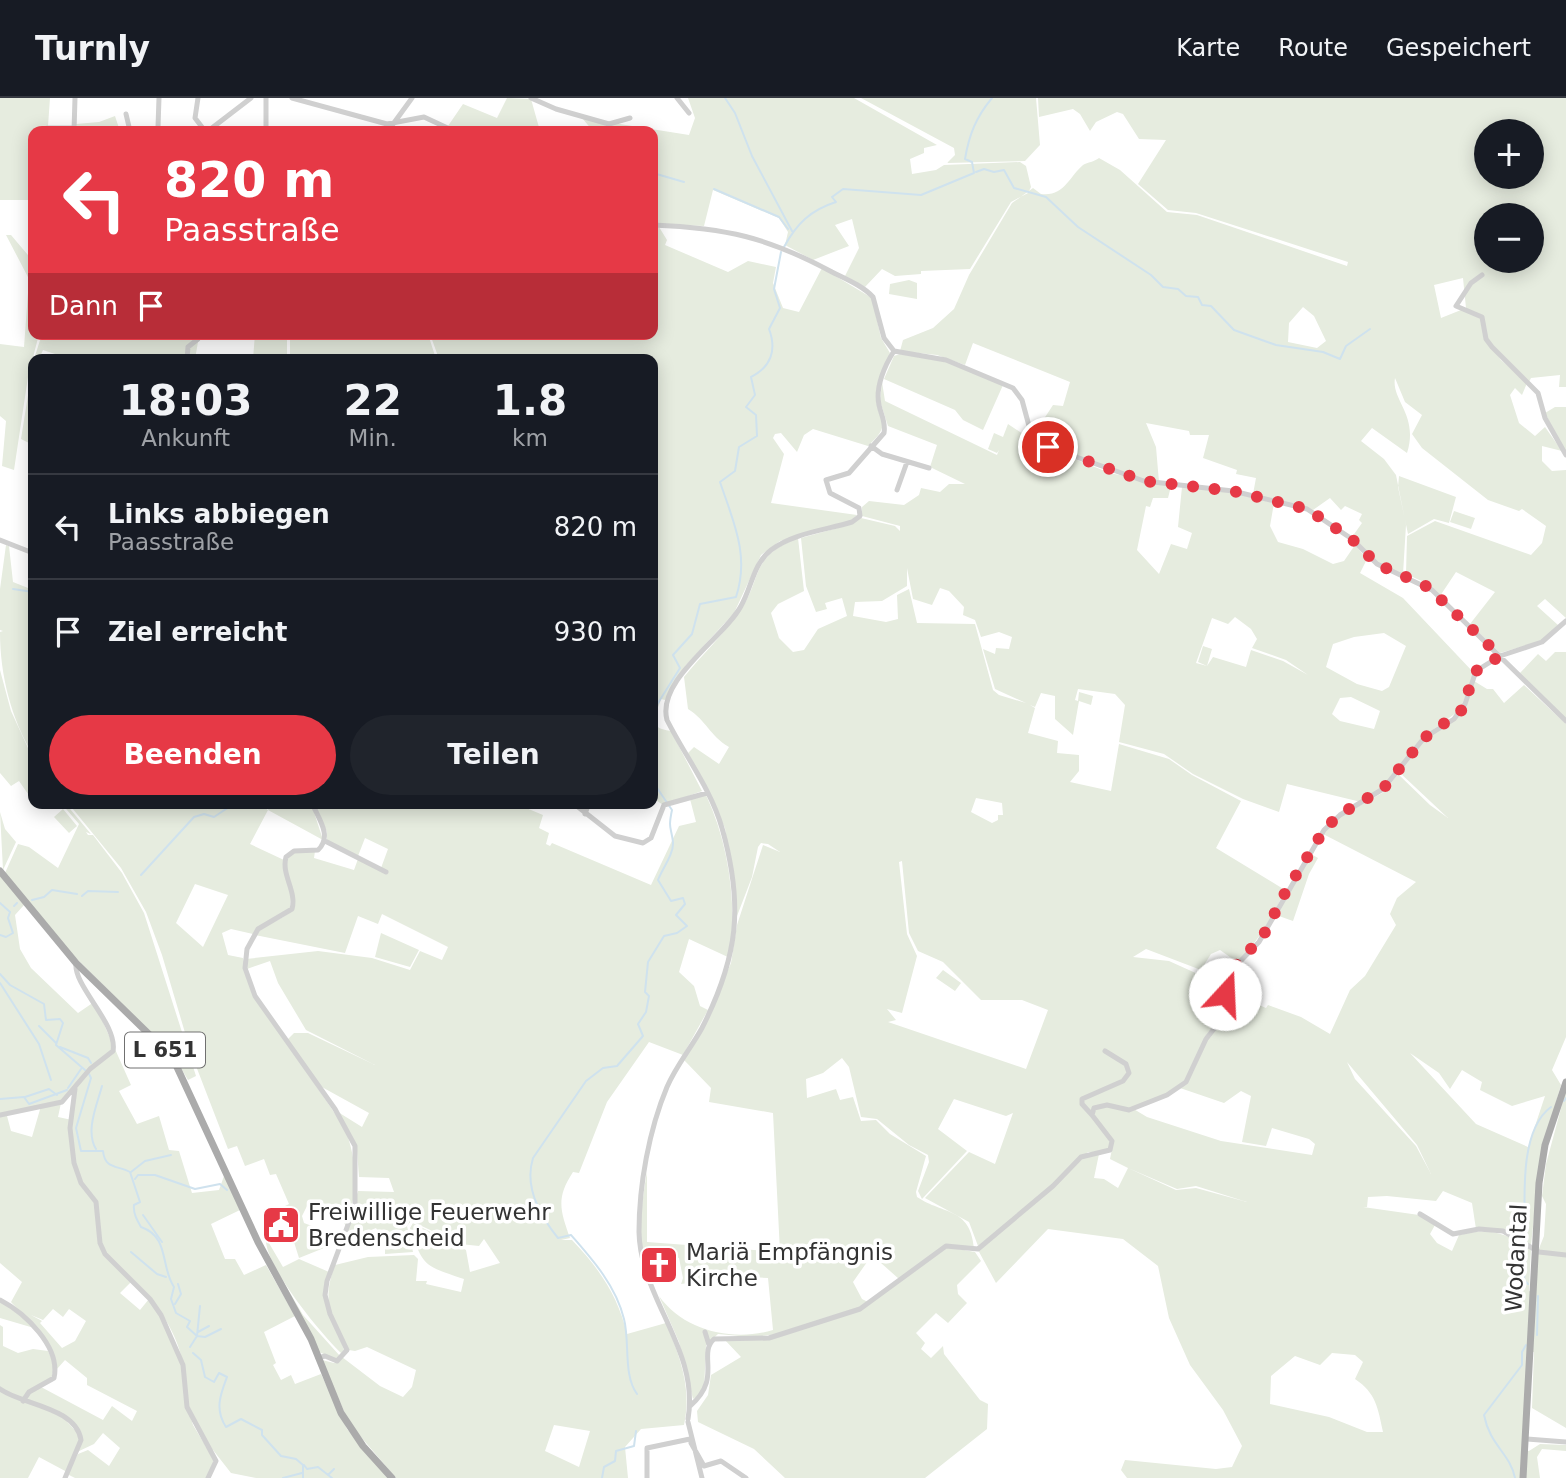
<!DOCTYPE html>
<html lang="de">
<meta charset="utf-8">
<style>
:root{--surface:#171b24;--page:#20242c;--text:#f1f3f6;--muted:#9ea1a6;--line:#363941;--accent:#e63946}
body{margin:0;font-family:"DejaVu Sans",sans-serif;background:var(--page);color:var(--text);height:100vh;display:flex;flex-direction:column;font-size:26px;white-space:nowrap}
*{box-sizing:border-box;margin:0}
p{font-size:23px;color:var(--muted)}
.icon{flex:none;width:38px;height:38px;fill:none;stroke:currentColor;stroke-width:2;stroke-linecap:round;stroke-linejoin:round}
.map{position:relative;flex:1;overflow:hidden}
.drawer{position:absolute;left:28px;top:256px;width:630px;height:455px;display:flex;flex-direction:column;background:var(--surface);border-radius:14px;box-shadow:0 4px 18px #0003}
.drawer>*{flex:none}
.guide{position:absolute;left:28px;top:28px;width:630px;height:214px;border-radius:14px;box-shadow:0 4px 18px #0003;background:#e63946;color:#fff;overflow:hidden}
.tools{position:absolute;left:1474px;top:21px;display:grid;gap:14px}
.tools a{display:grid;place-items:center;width:70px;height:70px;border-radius:50%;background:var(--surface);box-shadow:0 4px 18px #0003;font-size:35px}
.pin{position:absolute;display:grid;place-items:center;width:60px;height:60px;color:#fff;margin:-30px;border:4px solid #fff;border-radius:50%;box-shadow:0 2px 7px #0007}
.me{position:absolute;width:77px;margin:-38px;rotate:20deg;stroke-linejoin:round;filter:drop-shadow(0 0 5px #0008)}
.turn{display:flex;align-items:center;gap:24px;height:147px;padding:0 21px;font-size:32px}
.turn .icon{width:91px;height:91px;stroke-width:2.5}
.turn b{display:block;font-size:49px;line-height:60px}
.then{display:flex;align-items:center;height:66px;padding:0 21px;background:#0003;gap:14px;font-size:26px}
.eta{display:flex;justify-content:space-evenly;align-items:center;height:119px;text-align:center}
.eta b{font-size:42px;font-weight:600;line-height:49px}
.button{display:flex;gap:14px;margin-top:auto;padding:14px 21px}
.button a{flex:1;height:80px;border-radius:42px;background:var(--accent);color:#fff;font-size:28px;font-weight:600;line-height:80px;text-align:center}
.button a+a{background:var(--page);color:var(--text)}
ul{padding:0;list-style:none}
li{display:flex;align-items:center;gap:21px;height:105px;padding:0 21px;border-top:2px solid var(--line)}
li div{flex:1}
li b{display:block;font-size:26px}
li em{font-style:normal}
header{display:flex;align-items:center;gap:42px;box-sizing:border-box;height:98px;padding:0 35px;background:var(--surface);border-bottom:2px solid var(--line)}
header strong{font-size:33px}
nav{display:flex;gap:38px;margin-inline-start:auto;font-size:24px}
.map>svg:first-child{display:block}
</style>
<header>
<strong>Turnly</strong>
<nav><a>Karte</a><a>Route</a><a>Gespeichert</a></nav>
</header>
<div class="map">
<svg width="1566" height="1380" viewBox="0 0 1566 1380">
<rect width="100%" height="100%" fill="#fff"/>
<!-- green -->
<path fill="#e6ecdf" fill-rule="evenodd" d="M0,0H50L48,28L42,33H33V102H0Z
M507,0L531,1L540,33H458L448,28L463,6L497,20Z
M688,0H854L937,47L924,50V55L910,61L912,76L936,72L944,67L1020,64L1026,68L1031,89L1028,95L1011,104L970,171L921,173V176L895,178L882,171L865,189L845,178L859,150L852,121L835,127L849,148L813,162L785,147L788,134L779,120L713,92L704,128L653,126V33H593L582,20L689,37L695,20Z
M861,0H1036L1040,47L1025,63L947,65L955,57L954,50Z
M1038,0H1566V289H1559L1560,277L1531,280L1529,284L1487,243L1501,262L1527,285L1522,297L1515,290L1510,297L1519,325L1535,338L1545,329L1562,353L1542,348V363L1552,373L1566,372V520L1545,501L1537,508L1558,527L1542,543L1500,555L1470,526L1495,494L1456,474L1440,498L1426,485L1406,476L1407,438L1435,423L1531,457L1542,445L1546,428L1522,411L1519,413L1488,402L1422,350L1412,336L1422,317L1405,304L1395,280C1391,302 1419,317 1407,355L1372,330L1361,343L1384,361L1396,377L1406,427L1403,476L1374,463L1352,439L1362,425L1359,422L1362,416L1345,408L1341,412L1330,400L1313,412L1253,396L1256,380L1236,376L1237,372L1203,360L1209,337H1190L1189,333L1146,325L1156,349L1159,384C1118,377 1072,360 1035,340L1034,336L1053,307L1063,308L1070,284L973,245L965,267L937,257L900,253L903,242L933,230L954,211L969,177L1012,105L1033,90L1041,96C1064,99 1069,79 1083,67C1088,64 1094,64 1099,60L1120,72L1167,114L1197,117L1347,168L1348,164L1196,115L1168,112L1138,86L1166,42L1139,41L1123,16L1117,14L1096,24L1090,33L1080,16L1073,11L1039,19ZM1486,33H1531V79H1486ZM1486,117H1531V163H1486ZM1463,180L1466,210L1441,220L1434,187ZM1303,209L1314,218L1326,243L1317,250L1288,244L1289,225Z
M115,18L120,33H77L76,26L99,24Z
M653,128L659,129L667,142L665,147L728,174L748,163L776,169L773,185L783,210L799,214L822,170L872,200L881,240L890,255C886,267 876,285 876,298C877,325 894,324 868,348L813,331L804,337L797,354L781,335L775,336L773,340L784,356L771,405L857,417L850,423L780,443L761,457L734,515L686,567L665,602L661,601C658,614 642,629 671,633L702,693L663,707L653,700V261H439L430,236H653Z
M6,137H11L33,163V236H39L28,279L14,372L2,368L6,323L0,318V246L24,249L29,181Z
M909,182L917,185V201L889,196L890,186Z
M42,236H194L198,244L195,261H70L43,252L39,261H34Z
M255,236H287V261H253Z
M290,236H428L436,261H290Z
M900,256L947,264L1003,287L983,332L963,322L955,312L884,281L894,258Z
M33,266V347L21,341Z
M882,284L885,303L997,357L999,352L997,355L988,351L994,335L1003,339L1008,326L1023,336L1027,331L1032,342L1039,347L1110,375L1171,388L1168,400H1153L1150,409L1146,408L1137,452L1159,476L1171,446L1187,451L1192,435L1178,429L1182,389L1233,395L1274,405L1270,428L1278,444L1303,451L1333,466L1344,463L1355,447L1367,461L1360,475L1403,500L1474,575L1460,612L1423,639L1382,691L1361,704L1287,686L1279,714L1243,701L1193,676L1164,656L1119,644L1125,607L1115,596L1078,591L1075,602L1078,603L1079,594L1093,598L1091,607L1079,603L1073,637L1055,621V598L1041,595L1035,609L1030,607L1035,610L1028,635L1058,643L1057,655L1079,657V673L1070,684L1111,693L1119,646L1169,661L1192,677L1241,703L1216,750L1285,792C1272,820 1259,843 1237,864L1220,852L1211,856L1201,872L1146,851L1133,859L1169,863L1200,877L1191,889L1205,902L1219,890L1226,912L1205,939L1185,983L1167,996L1132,1010L1147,1019L1221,1043L1312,1057L1315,1046L1309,1041L1272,1030L1266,1048L1242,1044L1251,998L1241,993L1224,1005L1180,990L1193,974L1208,940L1227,920L1230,913L1226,893L1266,910L1268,907L1301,919L1330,936L1350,892L1365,878L1396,827L1390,816L1397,800L1416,784L1323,736L1340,719L1384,694L1398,676L1430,707L1448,720L1398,673L1424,641L1461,615L1474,583L1487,591H1493L1504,605L1524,587L1566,626V939L1552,972L1561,987L1541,1055L1531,1147L1503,1133L1476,1131L1472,1105L1443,1093L1436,1103L1387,1098L1368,1099L1367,1109H1363L1419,1117L1435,1127L1430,1136L1437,1145L1452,1153L1459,1137C1492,1129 1504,1135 1531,1151L1529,1193L1535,1195L1537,1155L1566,1158V1330L1532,1310L1534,1254H1527L1522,1352L1529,1353L1540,1346L1566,1347V1353L1542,1351L1537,1359L1540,1380H1127L1121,1372L1125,1362L1216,1371L1232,1369L1242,1348L1223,1312L1190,1267L1169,1220L1158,1168L1123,1141L1048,1131L996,1185L978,1152L1088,1056H1099L1094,1080L1104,1081L1118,1090L1128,1070L1110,1061L1113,1046L1105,1054H1088L1032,1105L978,1148L969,1124L925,1100L969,1054L995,1066L1013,1015L1006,1018L954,1001L938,1031L967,1053L922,1101L918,1093L929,1064L928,1057L909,1047L877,1021L861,1019L849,969L842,960L823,975L806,981L807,1000L836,991L840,1002L853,999L861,1023L876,1022L890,1036L926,1058L916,1094L917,1099C944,1117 970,1109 974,1150L947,1146L899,1181L872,1157L853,1184L862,1201L868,1204C840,1222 795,1235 762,1238C748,1240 732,1237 718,1236L706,1247L704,1293L693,1301L679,1244L659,1198C684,1233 733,1244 773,1232L768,1180L735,1178L681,1186L683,1180L679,1160L669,1157L646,1167C636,1138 642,1104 647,1074V1144L780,1154L773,1015L709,1004L711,990L684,962L699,939L731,865L737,827L763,747L780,754L768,746L761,745L758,749L752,779L737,818L725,730L688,655L694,649L719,666L729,649C709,637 707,623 688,611L684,579C701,558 721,539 737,517C764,482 747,460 798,440L804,493L778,506L771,515L779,540L793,554L804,552L818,531L847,518L842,500L825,505L827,511L816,514L806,488L801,440L845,428L861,420L895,428L900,433V428L862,418V409L869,403L904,407L919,397L921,390L940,394L949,386H965L930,369L937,347L888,328L880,303ZM907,470L913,501L932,507L940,490L949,493L964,509L963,517L975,522L981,539L999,534L1012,539L1009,551L996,550L995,556L983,551L995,591L1026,605L999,597L993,592L975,526L917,525L909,491L897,497L898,521L886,524L853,518L855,504L882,503L907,488ZM1235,519L1251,531L1257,541L1252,550L1286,562L1308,577L1283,563L1251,552L1246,569L1213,559L1207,568L1212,551L1203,548L1198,564L1207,568L1196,565L1212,520L1228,526ZM1384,535L1406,548L1389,589L1382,593L1357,586L1326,569L1333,546L1354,539ZM1351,599L1380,613L1374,631L1340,623L1332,616L1340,600ZM976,700L1002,705L1003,717H998V722L992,725L971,714ZM902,763L909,835L918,853L943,864L981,902H1022L1048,912L1026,971L888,924L896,922L887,911L902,915L917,858L907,836L899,764ZM1410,955L1439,975L1450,991L1462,972L1482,984L1480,992L1512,1008L1545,998L1528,1049L1476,1026ZM1347,964L1417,1047L1431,1076L1416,1048L1355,981ZM1128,1070L1177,1091L1196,1088L1247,1104L1196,1090L1176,1092ZM1332,1255L1355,1257L1363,1264L1355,1281C1376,1295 1378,1310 1383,1334H1367L1329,1319L1270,1306L1271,1278L1295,1258L1320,1267Z
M1555,309H1566V355L1545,315Z
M1399,378L1456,399L1449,425L1434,421L1408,436L1398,389Z
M1454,413L1475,420L1471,431L1450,424Z
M6,447L9,448L13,484L33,492V657C11,620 0,577 0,534L3,533L0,532V491Z
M1555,554H1566V621L1519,576L1538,556L1546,563Z
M0,572L11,613L33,661V703L19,683L11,688L0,675Z
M706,697C729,746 737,806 730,860L689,841L679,874L694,888L700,908L708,912L683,957L649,944L607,1004L579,1075L573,1074C556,1100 560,1112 570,1140L561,1142H572C599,1170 618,1198 627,1236L666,1225C680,1259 692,1290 684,1327L641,1331L625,1349L628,1380H396L349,1325L322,1262L334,1265L342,1259L380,1288L403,1299L412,1289L416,1272L367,1249L355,1253L349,1252C331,1219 321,1203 335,1167L368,1159L414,1157L418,1161L416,1183H427L426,1186L461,1194L464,1181C425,1168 423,1169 410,1130L413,1125L466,1152L470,1174L500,1165L484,1141L479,1148L460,1146L411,1123L407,1128L413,1154L385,1156V1145L376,1130L344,1143L358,1093L394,1094L389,1080L359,1079L357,1053L338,1014L362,1029L369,1015L320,988L287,942L294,935H308L375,967L306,932L278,885L270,863L247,871L246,861L318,853L372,860L410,872L420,853L442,862L448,849L382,816L378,826L358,818L345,855L255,837C266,824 284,823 293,810L285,765L291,755L315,753L314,760L354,772L358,761L381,770L388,751L365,740L358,758L327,743V734L314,705H337L344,710L347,705H514L543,717L539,730L549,735L546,746L550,748L552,745L651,787L679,728L696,724L690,701ZM554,1327L590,1333L579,1369L545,1353Z
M61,705H65L91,736L86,734L88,737H93L122,775L144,815L196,978L188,982L172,955L73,857L5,775L18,746L29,749L58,770L79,726Z
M68,705H257L268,712L271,705H311L323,742L268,712L250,746L284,762L291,799L290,810L253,836L231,831L222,835L228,857L243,860L251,892L344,1029C358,1062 358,1095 346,1128C337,1113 325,1109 309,1104L302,1118L304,1125L328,1134L329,1148L299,1160L283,1109L289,1106L276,1076L270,1077L264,1061L245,1068L237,1048L228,1051L191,955L162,857L146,814L121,770ZM195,786L228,797L203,849L176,825Z
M63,711L77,728L69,735L54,719Z
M0,714L5,731L16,744L3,772Z
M1311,756L1318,760L1309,776L1293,823L1276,817Z
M0,777L24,807L15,817L20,851L31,870L78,915L94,904L131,987L119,993L137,1026L159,1018L169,1052L179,1053L192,1095L219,1092L224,1078L240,1112L211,1126L225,1161H235L244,1177L266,1167L295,1218L264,1234L276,1265L273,1267L281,1282L291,1277L295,1286L321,1276L347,1331L389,1380H256L231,1375L213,1352L206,1349L185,1300L193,1327L214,1362L207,1380H75L67,1376L78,1356L88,1352L109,1368L120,1350L103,1335L94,1346L77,1354C85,1335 77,1329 62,1318L81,1339L67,1374L39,1359L28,1380H0V1291L7,1296L0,1290V1227L3,1229V1248L18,1255L33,1251L48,1253L55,1267L51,1281L27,1295L22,1302L16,1301L38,1308L25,1303L28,1296L41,1289L103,1322L112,1308L132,1323L137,1313L87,1287V1280L65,1262L57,1271L41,1236L11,1204L22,1184L0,1165V1018H7L11,1033L32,1039L41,1008L0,1016ZM77,990L72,1022L58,1019L61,1005ZM125,1174C151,1197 177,1231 183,1266L161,1217L149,1201L140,1212L120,1195L132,1183ZM53,1211L63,1219L69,1211L86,1223L75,1243L62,1250L40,1225L42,1223L31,1217L43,1222Z
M381,835L419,852L410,869L375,859Z
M943,872L961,885L955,893L936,880Z
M1566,992V1156L1538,1153L1544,1138L1546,1106L1542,1098L1546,1066Z
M266,1140L283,1169L299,1161L329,1174L324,1193L344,1252L341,1255C322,1237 263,1166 266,1140Z
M947,1149L975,1154L981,1163L957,1187L958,1196L967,1205L948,1225L936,1215L916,1235L925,1245L921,1251L931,1260L943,1248L944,1256L980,1302L988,1306L987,1331L925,1380H785L754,1351L698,1324L697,1313L708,1297L711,1277L741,1259L724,1241L762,1242L857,1214Z
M280,1178L303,1217L340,1258L335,1261L319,1254Z
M0,1203L12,1209L34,1230L0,1220Z"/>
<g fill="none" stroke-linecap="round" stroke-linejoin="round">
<!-- stream -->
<path stroke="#cfe2ee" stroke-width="2" d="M725,0L735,15L752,58L792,133
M976,74L984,71L994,74L1004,72L1014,90L1046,99L1078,129L1151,177L1163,189L1178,191L1186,198L1198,199L1202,207L1211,208L1234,232L1276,247L1323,254L1340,261L1346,248L1370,231
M653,75L684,84
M714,91L779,119L788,131
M784,149C797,125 811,112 836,104L832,99L843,91L921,97L974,75L972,64L965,61C969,37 976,19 992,0
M13,491L33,494
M653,613L680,570L673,557L692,536L700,506L736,499C750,457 733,423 720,384L735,373L739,349L757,338L756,317L746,309L755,297L751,279C771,269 777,252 769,231L780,210L774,191L781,154
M141,777L194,719L204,716L214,719L235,705
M82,798L88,793L118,794
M32,802L44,799L52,792L77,796
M0,805L10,814L8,820L13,835L6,839L0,837
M14,808L17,805
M0,876L10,887L44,906L46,922L60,921L63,925L56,947L85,972
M0,885L39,946L51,982
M39,928L56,945
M60,949L88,960L91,965
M89,976L91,980L76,1030L81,1053H103C105,1072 118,1067 130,1074L140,1104L134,1107C133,1115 137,1122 141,1129C170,1139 160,1168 174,1189L171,1201L176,1215L190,1223L187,1229L197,1238L190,1249
M68,990L81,971
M25,999L49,991L57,997
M0,1001L24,999L29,1006L67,992
M1564,1003L1566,1000
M96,1051C85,1033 97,1007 102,988
M131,1074L145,1063L171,1057
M135,1081L138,1077H155L195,1091L220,1086L227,1092
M143,1117L162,1144
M1525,1141C1525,1105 1518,1033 1551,1009
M1526,1150L1524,1182L1528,1186
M131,1154L157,1176L166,1179
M175,1206L181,1196L178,1186
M200,1208L197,1238L205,1239L221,1231
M198,1234L209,1228
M1537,1237L1538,1198
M193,1255L201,1262L205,1279L214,1284L219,1275L227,1279C221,1295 214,1311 226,1329L241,1321L262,1332V1337L281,1358L296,1361L303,1367V1380
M637,1296C623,1277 630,1244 624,1221C616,1188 593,1162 571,1137L558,1140C540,1118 524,1089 533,1060L586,983L603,970L617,968L643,938L638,926L646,914L649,898L645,894L648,864L664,838L677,835L687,828L676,817L685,806L683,800L671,803L658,782C662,771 674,756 673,744C671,728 668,731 672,712L653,684
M304,1367L307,1371L318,1369L332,1380
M328,1377L334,1371
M283,1380L302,1375
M602,1380L604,1369L615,1363L616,1353L634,1348L636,1333
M1515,1380C1510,1355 1490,1348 1484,1317L1522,1267V1254L1526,1247"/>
<!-- minor -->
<path stroke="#d0d0d0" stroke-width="5" d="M198,0L195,20L205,33
M292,0L387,26L424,19L454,33
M531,0L556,11L609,26L630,20
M677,0L689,15
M126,16L130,33
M158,29L159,0
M44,33L47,30H74
M74,33L75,0
M208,33L251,0
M266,33V0
M388,33L412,0
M653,127C726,130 767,139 832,174C846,181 863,188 873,199L884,240L894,253L946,262L1013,290L1022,302L1032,339L1048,349L1144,383L1233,393L1307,411L1352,441L1377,466L1432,492L1566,623
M1482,177L1471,185L1456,208L1482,219L1486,241L1492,249L1538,295L1545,320L1566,357
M187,261L188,249L198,241L199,236
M871,348L882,356L929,370
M897,392L907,364
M0,442L33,455
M312,705C318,720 333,738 318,752L294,753L286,759C281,777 297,793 292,811L258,831L247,851L245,870L255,898L335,1011L355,1048V1108L327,1183L325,1197L330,1216L347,1252L337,1263L325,1258L318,1260
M573,705L615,738L643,745L651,740L664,707L707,695
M585,716L589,705
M325,743L386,774
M75,991L70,1030L74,1065L81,1085L96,1104L100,1145L105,1156L150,1201L161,1217L183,1267L187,1309L216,1363L208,1380
M0,1017L62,1004L90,971L113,953C118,926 73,888 76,865
M1092,1017L1082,1006V1001L1123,983L1129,975L1126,966L1105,953
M1420,1116L1453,1136L1479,1131L1503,1133L1539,1154L1566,1157
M0,1202C25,1215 61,1249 54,1280L29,1294L23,1303
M705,1234L709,1247
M0,1291C22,1307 76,1309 81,1342L65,1380
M690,1308C723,1280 697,1257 714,1241L769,1240L860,1211L946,1148L978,1151L1053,1088L1081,1059L1110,1052L1112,1043L1092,1017L1094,1010L1107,1007L1129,1012L1167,997L1186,984L1206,941L1228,913L1221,888L1223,881L1259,844L1324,732L1340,717L1383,691L1424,640L1454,621L1465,606L1476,573L1500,558L1542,544L1566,523
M688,1321C700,1252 640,1200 639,1134C639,1087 649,1032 667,989C676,968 691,950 702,930C738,859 744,808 722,730C711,691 685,658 667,622C656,582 724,540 741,508C752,489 753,466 771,452C793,435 826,432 852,424L860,418L859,410L830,395L826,382L849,375L884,335C886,324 881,317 879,307C875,289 885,267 894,253
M688,1324L702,1380
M1527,1341L1566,1344
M691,1345L704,1368L721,1363L746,1380
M647,1380V1350L690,1341"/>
<!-- major -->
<path stroke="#ababab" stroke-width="7" d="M0,773L76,865L159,946L176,967L258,1144L311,1241L341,1315L363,1348L392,1380
M1523,1380L1539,1085L1545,1047L1566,984"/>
</g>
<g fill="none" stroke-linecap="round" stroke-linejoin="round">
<!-- route -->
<path stroke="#e63946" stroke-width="12" stroke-dasharray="0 21.6" d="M1048,349L1144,383L1233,393L1307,411L1352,441L1377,466L1428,489L1500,558L1476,573L1461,613L1424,640L1383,691L1339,717L1324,732L1285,795L1263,838L1223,881L1221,888L1225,896"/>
</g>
<!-- icons -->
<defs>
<symbol id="civic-square" viewBox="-11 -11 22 22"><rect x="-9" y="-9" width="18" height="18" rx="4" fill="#e63946" stroke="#fff"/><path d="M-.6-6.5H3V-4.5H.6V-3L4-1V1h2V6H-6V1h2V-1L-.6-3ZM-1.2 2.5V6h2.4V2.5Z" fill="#fff"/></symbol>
<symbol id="church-square" viewBox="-11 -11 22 22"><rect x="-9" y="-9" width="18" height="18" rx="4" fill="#e63946" stroke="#fff"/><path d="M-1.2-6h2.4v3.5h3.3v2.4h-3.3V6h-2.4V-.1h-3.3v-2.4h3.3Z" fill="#fff"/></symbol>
</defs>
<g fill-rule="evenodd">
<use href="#civic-square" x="259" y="1105" width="44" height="44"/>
<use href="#church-square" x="637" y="1145" width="44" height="44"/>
</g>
<g text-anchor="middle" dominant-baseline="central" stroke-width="7" stroke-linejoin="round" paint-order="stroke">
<!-- shield labels -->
<rect fill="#fff" stroke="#707070" stroke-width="2" x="125" y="934.5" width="80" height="35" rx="5"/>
<g font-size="21" font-weight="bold" fill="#333">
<text x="165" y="952">L 651</text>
</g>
<!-- poi labels -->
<g font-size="23" fill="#333" stroke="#fff" text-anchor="start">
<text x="308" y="1114">Freiwillige Feuerwehr<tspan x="308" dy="26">Bredenscheid</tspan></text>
<text x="686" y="1154">Mariä Empfängnis<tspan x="686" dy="26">Kirche</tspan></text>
</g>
<!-- street labels -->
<g font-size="23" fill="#333" stroke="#fff">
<text transform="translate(1516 1160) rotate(-87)">Wodantal</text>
</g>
</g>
</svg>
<div class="tools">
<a>+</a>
<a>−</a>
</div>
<div class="pin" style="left:1048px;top:349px;background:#d93025"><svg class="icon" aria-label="arrive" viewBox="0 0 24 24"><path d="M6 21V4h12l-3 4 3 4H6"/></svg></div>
<svg class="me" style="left:1225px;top:896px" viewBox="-20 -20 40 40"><circle r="19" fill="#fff"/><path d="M0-13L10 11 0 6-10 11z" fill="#e63946"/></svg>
<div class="guide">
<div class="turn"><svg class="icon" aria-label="left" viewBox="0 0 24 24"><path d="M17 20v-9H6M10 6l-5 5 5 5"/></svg><div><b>820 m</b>Paasstraße</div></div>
<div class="then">Dann<svg class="icon" aria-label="arrive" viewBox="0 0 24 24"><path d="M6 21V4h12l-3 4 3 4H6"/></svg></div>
</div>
<section class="drawer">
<div class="eta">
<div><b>18:03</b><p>Ankunft</p></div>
<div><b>22</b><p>Min.</p></div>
<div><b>1.8</b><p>km</p></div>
</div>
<ul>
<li><svg class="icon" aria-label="left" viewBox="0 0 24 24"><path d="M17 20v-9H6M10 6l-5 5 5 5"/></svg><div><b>Links abbiegen</b><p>Paasstraße</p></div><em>820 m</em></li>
<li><svg class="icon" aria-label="arrive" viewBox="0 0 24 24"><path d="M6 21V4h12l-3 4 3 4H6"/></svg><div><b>Ziel erreicht</b></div><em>930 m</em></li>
</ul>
<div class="button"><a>Beenden</a><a>Teilen</a></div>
</section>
</div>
